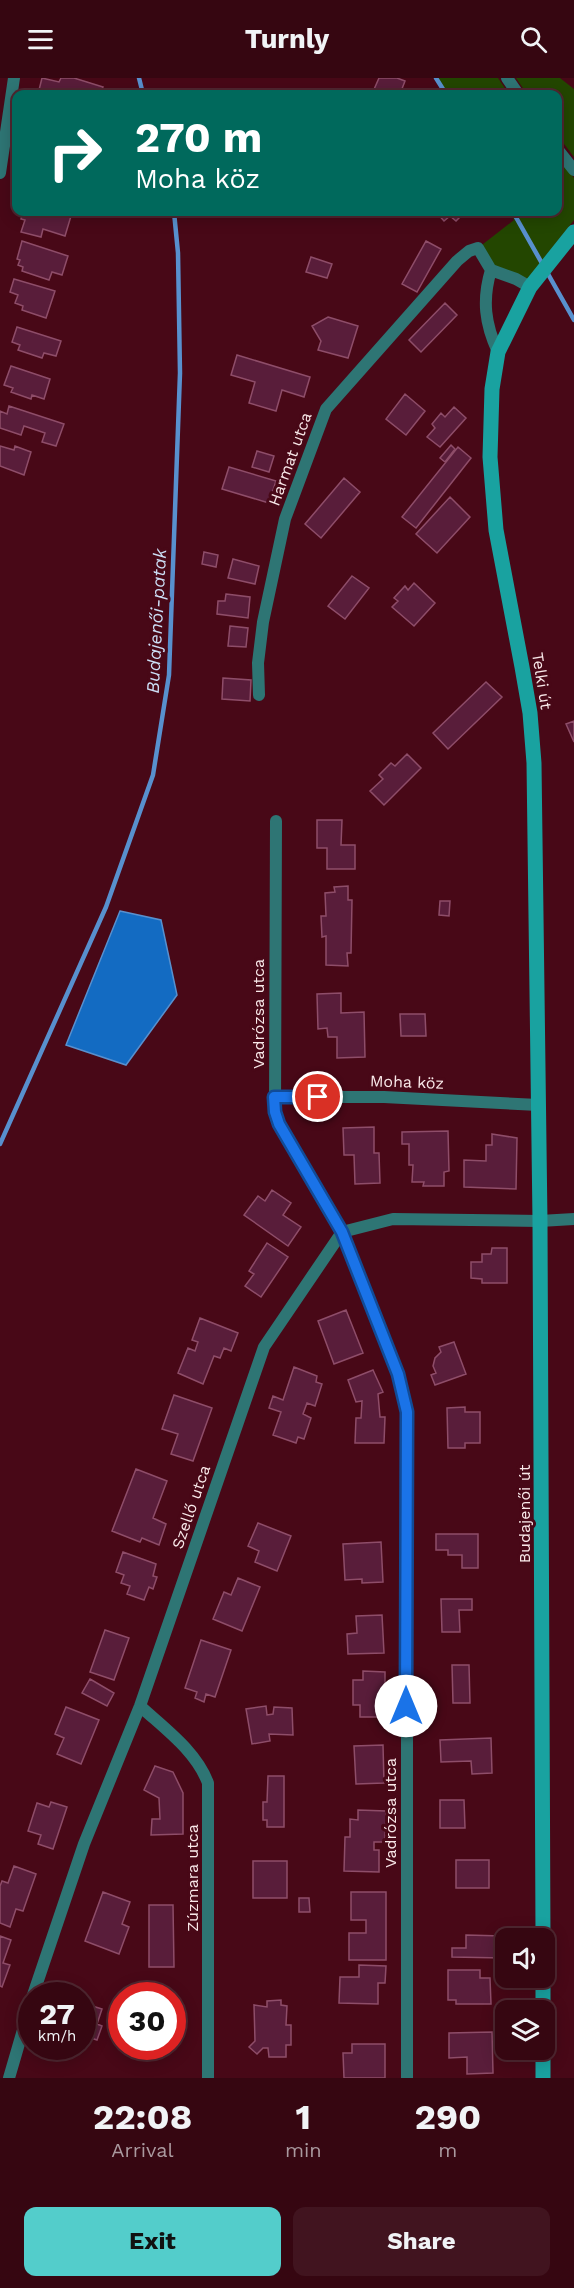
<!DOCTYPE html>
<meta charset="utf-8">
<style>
:root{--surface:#360611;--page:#41141f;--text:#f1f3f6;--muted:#aa999f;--line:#502731;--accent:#53cdcb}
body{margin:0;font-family:"Work Sans",sans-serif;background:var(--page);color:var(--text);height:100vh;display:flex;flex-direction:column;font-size:22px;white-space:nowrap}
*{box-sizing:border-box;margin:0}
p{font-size:20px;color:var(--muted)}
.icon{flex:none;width:33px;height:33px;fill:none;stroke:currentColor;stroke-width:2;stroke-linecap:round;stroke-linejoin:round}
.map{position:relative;height:2000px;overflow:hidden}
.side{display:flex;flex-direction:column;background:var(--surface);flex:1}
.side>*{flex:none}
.hud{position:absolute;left:12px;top:12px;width:550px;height:126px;border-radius:12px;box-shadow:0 3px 15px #0003,0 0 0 2px var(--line);background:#00695c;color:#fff;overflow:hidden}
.controls{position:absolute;left:495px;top:1850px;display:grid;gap:12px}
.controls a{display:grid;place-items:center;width:60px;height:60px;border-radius:12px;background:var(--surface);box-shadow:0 3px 15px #0003,0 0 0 2px var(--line);font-size:30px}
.speed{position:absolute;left:18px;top:1904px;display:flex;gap:12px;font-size:30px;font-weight:700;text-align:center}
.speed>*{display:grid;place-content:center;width:78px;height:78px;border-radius:50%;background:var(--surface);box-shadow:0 3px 15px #0003,0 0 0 2px var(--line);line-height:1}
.speed small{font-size:15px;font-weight:400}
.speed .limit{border:9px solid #d22;background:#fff;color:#111}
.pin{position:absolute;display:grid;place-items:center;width:51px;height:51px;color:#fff;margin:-26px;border:3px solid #fff;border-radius:50%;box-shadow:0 2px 6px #0007}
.me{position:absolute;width:66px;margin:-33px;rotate:0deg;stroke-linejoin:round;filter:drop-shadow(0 0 4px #0008)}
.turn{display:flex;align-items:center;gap:21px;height:126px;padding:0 24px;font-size:27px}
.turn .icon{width:78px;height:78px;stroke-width:2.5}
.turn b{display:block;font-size:42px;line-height:51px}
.eta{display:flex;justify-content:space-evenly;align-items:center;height:102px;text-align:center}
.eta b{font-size:36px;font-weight:700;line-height:42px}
.button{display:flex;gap:12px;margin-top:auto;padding:12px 24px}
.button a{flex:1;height:69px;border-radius:12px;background:var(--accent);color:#111;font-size:24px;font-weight:700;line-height:69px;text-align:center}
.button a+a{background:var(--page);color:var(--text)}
header{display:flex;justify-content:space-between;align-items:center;height:78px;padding:0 24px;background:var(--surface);font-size:27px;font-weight:700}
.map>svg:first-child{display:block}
</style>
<header><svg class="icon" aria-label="menu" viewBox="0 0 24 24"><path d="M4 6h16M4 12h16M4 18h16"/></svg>Turnly<svg class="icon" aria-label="search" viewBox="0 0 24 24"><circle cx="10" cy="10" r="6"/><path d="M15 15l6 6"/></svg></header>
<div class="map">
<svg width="574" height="2000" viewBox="0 0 574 2000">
<rect width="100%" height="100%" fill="#480817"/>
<!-- green -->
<path fill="#234600" d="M436,0H498L509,16H446Z
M516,0H560L574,11V79L558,58V16H527Z
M565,87L574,100V142L524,205L491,192L478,170L514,142L510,134H558V93Z"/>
<!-- water -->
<path fill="#136bc2" stroke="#5890ce" stroke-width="1.5" d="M120,833L161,842L177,917L126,987L66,967Z"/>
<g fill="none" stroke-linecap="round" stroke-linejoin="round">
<!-- stream -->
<path stroke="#5890ce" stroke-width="4.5" d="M139,0L143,16
M436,0L446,16
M513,134L574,242
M0,1066L106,829L153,697L169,597L180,295L178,175L174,134"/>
</g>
<!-- building -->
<path fill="#591d3a" stroke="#8e4d69" stroke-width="1.5" d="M42,0L59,4L61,0H74L103,9L100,16H38Z
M379,0H397L405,3L400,16H372Z
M23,134H55L71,138L65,158L43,151L41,159L21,154L25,142L21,141Z
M436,134H465L456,143L450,138L444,143Z
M22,163L68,178L62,197L52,194L49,202L22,193L23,189L18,187L20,182L17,181Z
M426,163L441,171L417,214L402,206Z
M311,179L332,186L327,200L306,194Z
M14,201L55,213L46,240L22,232L23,228L15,225L18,217L10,214Z
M445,225L457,237L421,274L409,262Z
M328,239L358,248L348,280L318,272L321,263L312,248Z
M17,249L61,263L56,278L44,275L42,280L18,272L20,267L12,264Z
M237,277L310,299L304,319L282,312L276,333L249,325L255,304L231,297Z
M11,288L50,301L44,321L32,317L31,321L11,314L13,310L4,307Z
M405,316L425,333L406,357L386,341Z
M9,328L64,346L56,368L42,364L45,355L24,348L21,357L0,350V333L7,336Z
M454,329L466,340L440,369L427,359L435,350L432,346L441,335L445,339Z
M451,367L455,371L445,384L440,380Z
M0,368L14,372L15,368L31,374L24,397L0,388Z
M458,369L471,380L416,450L402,439Z
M257,373L274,378L269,394L252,389Z
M229,389L276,403L269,425L222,411Z
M344,400L360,414L321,460L305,446Z
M450,419L470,439L437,475L416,456Z
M204,474L218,477L216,489L202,486Z
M233,481L259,488L255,506L228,500Z
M352,498L369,510L345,541L328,528Z
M414,505L435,525L414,548L392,529L398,523L394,520L405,508L408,512Z
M226,516L250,519L248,540L217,536L218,523H225Z
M230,548L248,550L246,569L228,568Z
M223,600L251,602L250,623L222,621Z
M486,604L502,619L448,671L433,655Z
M574,643V664L566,646Z
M407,676L421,690L384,727L370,713L383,701L379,697L391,685L395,688Z
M317,742H342L341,767H355V791H327V770H317Z
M348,808V822H352L351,875H347L348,888L326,887V858L322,859L321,838H326L325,815L335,814L334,809Z
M440,823H450L449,838L439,837Z
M341,915V935L364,934L365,979L337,980V959H328L327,950L318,951L317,916Z
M400,936H425L426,958H401Z
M374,1049V1075H379L380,1105L355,1106L354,1077H344L343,1050Z
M448,1053L449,1093L444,1094V1108H423L424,1104H412L413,1087H409V1066H402V1054Z
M492,1056L517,1060L516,1111L464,1109V1082L486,1083V1067H492Z
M272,1112L291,1125L283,1137L301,1149L288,1168L244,1137L258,1118L265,1123Z
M267,1165L288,1179L261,1219L245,1208L254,1196L249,1193Z
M492,1170H507V1205H482V1201L471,1200V1184H482V1176H491Z
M346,1232L363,1275L334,1286L318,1243Z
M200,1240L238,1255L231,1273L224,1270L220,1280L214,1278L203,1306L178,1295L188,1270L195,1273L198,1264L192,1262Z
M454,1264L466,1296L435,1307L431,1297L436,1295L433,1288L435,1280L441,1274L439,1269Z
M294,1289L317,1298L316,1304L322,1306L315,1328L307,1325L303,1336L311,1340L304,1361L298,1359L296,1365L273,1357L281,1334L269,1330L273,1318L283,1322Z
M373,1292L383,1314L378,1316L380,1339H385L384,1365H355L356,1340H361L362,1323L356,1324L348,1302Z
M174,1317L212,1330L193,1383L171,1376L178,1356L162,1351Z
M465,1329V1334H480V1365H465V1370H448L447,1330Z
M136,1391L167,1403L153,1440L166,1446L159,1467L142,1460L140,1464L112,1453Z
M258,1445L291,1458L277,1493L255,1484L259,1473L248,1468Z
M436,1456H478V1490H462V1477H448V1472H436Z
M381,1464L383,1504L362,1505V1501L345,1502L343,1466Z
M123,1474L156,1486L153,1498L157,1499L153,1511L149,1509L144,1522L127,1516L130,1508L121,1505L124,1497L116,1494Z
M238,1500L260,1509L242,1553L213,1541L224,1514L231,1517Z
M441,1521H472V1532H459L460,1554H442Z
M382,1537L384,1575L348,1576L347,1556L357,1555L356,1538Z
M105,1552L129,1560L114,1602L90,1594Z
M201,1562L231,1572L215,1619L206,1616L204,1624L195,1620L197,1614L185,1610Z
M452,1587H469L470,1625H453Z
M363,1593L385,1594V1624H380V1639H360V1627H353V1602H363Z
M90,1601L114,1615L107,1628L82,1615Z
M266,1628L267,1637L273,1636L274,1629L292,1630L293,1657L269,1656L270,1663L252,1666L246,1631Z
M66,1629L99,1642L81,1686L57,1676L64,1660L55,1656Z
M491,1660L492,1695L472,1696L471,1683L441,1684L440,1662Z
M383,1667L384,1705L356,1706L354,1668Z
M155,1688L173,1694L183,1715V1756L151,1757L152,1741H160L159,1720L144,1712Z
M268,1698H284V1749H267V1742H263V1724H267Z
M440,1722H464L465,1750H440Z
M51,1724L67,1729L53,1771L38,1766L41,1757L28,1753L37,1725L49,1729Z
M358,1732L386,1733L385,1764H374V1772H379V1794L344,1793L345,1759H350V1741L358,1742Z
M456,1782H489V1810H456Z
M253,1783H287V1820H253Z
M14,1788L36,1796L23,1833L16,1831L10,1849L0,1845V1808L2,1803L8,1805Z
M103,1814L130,1824L122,1846L129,1849L119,1876L85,1863Z
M351,1814H386V1882H349V1855H366V1842H351Z
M299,1820H309L310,1834H299Z
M149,1827H173L174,1889H149Z
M466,1857L503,1858V1880L452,1879V1870H466Z
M0,1858L11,1862L3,1885L10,1887L2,1909L0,1908Z
M359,1887L386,1888L385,1905H378V1926L339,1925L340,1899H359Z
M448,1892H480V1900H490L491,1926H456V1922H448Z
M281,1922V1927L287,1928L286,1947H291V1967H286V1979H269L268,1970H263L257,1976L249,1969L255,1963L254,1927L267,1929V1923Z
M86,1926L102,1931L97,1946L102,1948L97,1962L82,1957V1935Z
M492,1954L493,1995L467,1996V1979L449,1980V1955Z
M352,1966H385V2000H344L343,1975H352Z
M148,1968H167V1976H148Z"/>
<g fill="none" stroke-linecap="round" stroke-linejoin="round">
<!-- minor -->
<path stroke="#2e7574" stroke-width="12" d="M507,0L518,16
M558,72L574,92
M0,95L14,0
M491,192C482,222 485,246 498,274
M259,617L258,585L263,544L285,441L326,331L457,183L469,173L478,170L491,192L516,201L530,209
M276,743L275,1034L279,1045L342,1154L398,1296L407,1334V2000
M274,1019H384L538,1027
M140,1628C165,1651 196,1673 208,1705V2000
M33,1917L84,1766L140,1628L264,1269L342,1154L393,1141L540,1143L574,1141
M9,2000L32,1921"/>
<!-- secondary -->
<path stroke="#19a2a0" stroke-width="15" d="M543,1860L540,1143L534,685L530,635L522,589L496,452L490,379L492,311L498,274L530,209L574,154
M543,1899V1932
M543,1971V2000"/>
</g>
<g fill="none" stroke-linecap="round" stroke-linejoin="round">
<defs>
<path id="route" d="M318,1019H274L275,1034L279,1046L342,1154L398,1296L407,1334L406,1628"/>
</defs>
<!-- route casing -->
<use href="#route" stroke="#114b97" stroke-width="15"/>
<!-- route -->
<use href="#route" stroke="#1a73e8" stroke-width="10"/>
</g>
<g text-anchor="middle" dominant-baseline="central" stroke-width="6" stroke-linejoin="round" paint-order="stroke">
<!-- street labels -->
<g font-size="16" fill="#f9e8e9" stroke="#480817">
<text transform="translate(290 381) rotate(-70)">Harmat utca</text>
<text transform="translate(542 603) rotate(81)">Telki út</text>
<text transform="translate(258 936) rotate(-90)">Vadrózsa utca</text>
<text transform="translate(407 1004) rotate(2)">Moha köz</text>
<text transform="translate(191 1429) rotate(-71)">Szellő utca</text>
<text transform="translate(524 1436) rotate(-90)">Budajenői út</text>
<text transform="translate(390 1735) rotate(-90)">Vadrózsa utca</text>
<text transform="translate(192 1800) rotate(-90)">Zúzmara utca</text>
</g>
<!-- water labels -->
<g font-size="18" font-style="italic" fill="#ccdef5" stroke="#480817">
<text transform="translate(156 543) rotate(-87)">Budajenői-patak</text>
</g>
</g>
</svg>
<div class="controls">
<a><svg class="icon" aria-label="sound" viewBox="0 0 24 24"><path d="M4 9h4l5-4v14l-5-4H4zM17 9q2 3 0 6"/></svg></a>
<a><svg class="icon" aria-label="layers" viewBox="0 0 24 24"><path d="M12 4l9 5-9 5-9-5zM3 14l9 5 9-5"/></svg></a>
</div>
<div class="speed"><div>27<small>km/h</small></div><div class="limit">30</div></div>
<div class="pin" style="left:318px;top:1019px;background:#d93025"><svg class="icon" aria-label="arrive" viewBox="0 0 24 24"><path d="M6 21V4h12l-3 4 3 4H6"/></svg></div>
<svg class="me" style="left:406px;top:1628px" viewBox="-20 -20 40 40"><circle r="19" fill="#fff"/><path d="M0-13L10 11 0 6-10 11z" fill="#1a73e8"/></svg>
<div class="hud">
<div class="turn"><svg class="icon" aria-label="right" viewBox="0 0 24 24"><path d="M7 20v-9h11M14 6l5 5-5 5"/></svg><div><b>270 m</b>Moha köz</div></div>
</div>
</div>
<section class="side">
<div class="eta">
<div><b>22:08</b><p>Arrival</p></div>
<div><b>1</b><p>min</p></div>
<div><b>290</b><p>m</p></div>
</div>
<div class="button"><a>Exit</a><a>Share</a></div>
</section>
